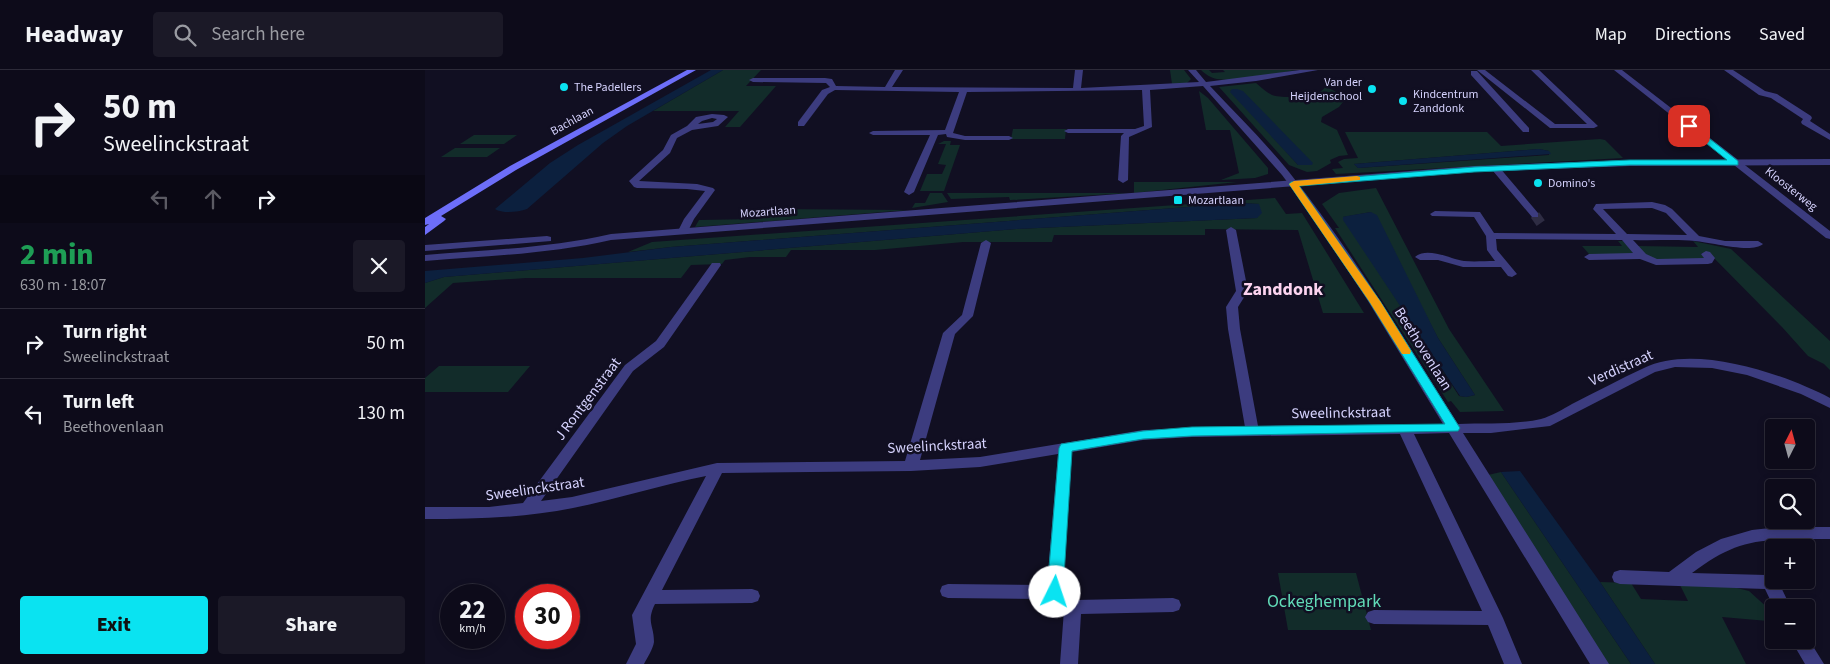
<!DOCTYPE html>
<meta charset="utf-8">
<style>
:root{--surface:#0d0b1a;--page:#1b1927;--text:#f1f3f6;--muted:#9a9ba2;--line:#2d2b39;--accent:#0ae3f1}
body{margin:0;font-family:"Source Sans 3",sans-serif;background:var(--page);color:var(--text);height:100vh;display:flex;flex-direction:column;font-size:19px;white-space:nowrap}
*{box-sizing:border-box;margin:0}
p{font-size:16px;color:var(--muted)}
.icon{flex:none;width:28px;height:28px;fill:none;stroke:currentColor;stroke-width:2;stroke-linecap:round;stroke-linejoin:round}
.map{position:relative;flex:1;overflow:hidden}
.details{display:flex;flex-direction:column;background:var(--surface);width:425px}
.details>*{flex:none}
.guide{background:#0d0b1a;color:var(--text);overflow:hidden}
.needle{width:32px;rotate:6deg}
.controls{position:absolute;left:1340px;top:349px;display:grid;gap:10px}
.controls a{display:grid;place-items:center;width:50px;height:50px;border-radius:5px;background:var(--surface);box-shadow:0 2px 8px #0003,0 0 0 1px var(--line);font-size:25px}
.speed{position:absolute;left:15px;top:514px;display:flex;gap:10px;font-size:25px;font-weight:700;text-align:center}
.speed>*{display:grid;place-content:center;width:65px;height:65px;border-radius:50%;background:var(--surface);box-shadow:0 2px 8px #0003,0 0 0 1px var(--line);line-height:1}
.speed small{font-size:12px;font-weight:400}
.speed .limit{border:8px solid #d22;background:#fff;color:#111}
.pin{position:absolute;display:grid;place-items:center;width:42px;height:42px;color:#fff;margin:-21px;border-radius:10px;box-shadow:0 2px 8px #0006}
.me{position:absolute;width:55px;margin:-28px;rotate:4deg;stroke-linejoin:round;filter:drop-shadow(0 0 4px #0008)}
.turn{display:flex;align-items:center;gap:18px;height:105px;padding:0 20px;font-size:22px}
.turn .icon{width:65px;height:65px;stroke-width:2.5}
.turn b{display:block;font-size:35px;line-height:42px}
.lanes{display:flex;align-items:center;height:48px;padding:0 20px;background:#0003;justify-content:center;gap:25px;direction:ltr}
.lanes .off{opacity:.35}
.round{display:grid;place-items:center;flex:none;width:52px;height:52px;border-radius:5px;background:var(--page)}
.headline{display:flex;align-items:center;justify-content:space-between;height:85px;padding:0 20px}
h1{font-size:30px;font-weight:800;line-height:38px;color:#1e9e55}
.primary-button{display:flex;gap:10px;margin-top:auto;padding:10px 20px}
.primary-button a{flex:1;height:58px;border-radius:5px;background:var(--accent);color:#111;font-size:20px;font-weight:800;line-height:58px;text-align:center}
.primary-button a+a{background:var(--page);color:var(--text)}
ul{padding:0;list-style:none}
li{display:flex;align-items:center;gap:15px;height:70px;padding:0 20px;border-top:1px solid var(--line)}
li div{flex:1}
li b{display:block;font-size:19px}
li em{font-style:normal}
header{display:flex;align-items:center;gap:30px;box-sizing:border-box;height:70px;padding:0 25px;background:var(--surface);border-bottom:1px solid var(--line)}
header strong{font-size:24px}
nav{display:flex;gap:28px;margin-inline-start:auto;font-size:18px}
.search{width:350px;height:45px;background:var(--page);display:flex;align-items:center;gap:12px;box-sizing:border-box;padding:0 18px;border-radius:5px;color:var(--muted);font-size:19px}
main{display:flex;flex:1;min-height:0}
.map>svg:first-child{display:block}
</style>
<header>
<strong>Headway</strong>
<div class="search"><svg class="icon" aria-label="search" viewBox="0 0 24 24"><circle cx="10" cy="10" r="6"/><path d="M15 15l6 6"/></svg>Search here</div>
<nav><a>Map</a><a>Directions</a><a>Saved</a></nav>
</header>
<main>
<section class="details">
<div class="guide">
<div class="turn"><svg class="icon" aria-label="right" viewBox="0 0 24 24"><path d="M7 20v-9h11M14 6l5 5-5 5"/></svg><div><b>50 m</b>Sweelinckstraat</div></div>
<div class="lanes"><svg class="icon off" aria-label="left" viewBox="0 0 24 24"><path d="M17 20v-9H6M10 6l-5 5 5 5"/></svg><svg class="icon off" aria-label="ahead" viewBox="0 0 24 24"><path d="M12 20V5M6 11l6-6 6 6"/></svg><svg class="icon" aria-label="right" viewBox="0 0 24 24"><path d="M7 20v-9h11M14 6l5 5-5 5"/></svg></div>
</div>
<div class="headline"><div><h1>2 min</h1><p>630 m · 18:07</p></div><a class="round"><svg class="icon" aria-label="close" viewBox="0 0 24 24"><path d="M6 6l12 12M18 6L6 18"/></svg></a></div>
<ul>
<li><svg class="icon" aria-label="right" viewBox="0 0 24 24"><path d="M7 20v-9h11M14 6l5 5-5 5"/></svg><div><b>Turn right</b><p>Sweelinckstraat</p></div><em>50 m</em></li>
<li><svg class="icon" aria-label="left" viewBox="0 0 24 24"><path d="M17 20v-9H6M10 6l-5 5 5 5"/></svg><div><b>Turn left</b><p>Beethovenlaan</p></div><em>130 m</em></li>
</ul>
<div class="primary-button"><a>Exit</a><a>Share</a></div>
</section>
<div class="map">
<svg width="1405" height="594" viewBox="0 0 1405 594">
<rect width="100%" height="100%" fill="#110f22"/>
<!-- green -->
<path fill="#122c2a" fill-rule="evenodd" d="M298,0H336L321,16H351L315,57H300L314,41H228Z
M745,0H759L766,9L762,13L747,14Z
M776,0H784L787,3L800,2L798,0H871C851,4 812,12 792,9C786,8 780,4 776,0Z
M831,13C836,17 841,22 847,25C858,29 895,28 900,17C908,20 917,23 918,32L914,37L897,47L896,52L912,60L923,85L914,86L905,90L906,93L892,101L882,102L864,95L794,17ZM805,20L887,95H873Z
M774,21L783,28L843,98V104L830,108L796,110L814,103L805,60H781Z
M588,59H641L640,69H586Z
M920,62H1062L1076,76L1175,69L1180,70L1198,88L911,104L907,99L918,98L913,92L919,89L933,88ZM1114,79L1124,81V85L933,98L929,94Z
M49,65H92L79,74H35Z
M519,71H526L525,75H535L519,121H495L502,104H517L521,95L513,94L521,74H513Z
M30,78H75L62,87H16Z
M709,112H812L709,123Z
M951,118L1024,259L1079,341L1035,342L1026,331L1023,332L910,158H914L897,134L914,123ZM946,142L1013,268L1050,325L1041,327L1034,326L918,147Z
M505,123H517L523,132L487,138L490,133H500Z
M522,123H705L585,130L584,127L526,129Z
M850,128L861,144L877,143L939,243H898L873,160L780,159V165H629L627,172H538L450,180H366L361,187H325L300,190L297,194L266,195L256,208H101L28,213L0,238V213L19,207L591,159L832,148L834,134L815,133L246,177L203,182L227,172Z
M341,139L483,140L270,157L274,150L334,149Z
M1193,171H1198L1209,182L1206,184H1164L1157,176H1197Z
M1268,171L1306,179L1405,271V300L1399,294L1383,286L1357,257L1284,183H1276L1280,187L1278,189H1229L1221,186L1212,176L1273,177Z
M14,296H105L83,322H0V308Z
M1076,402L1206,594H1182L1063,405Z
M853,503H931L946,560H863Z
M1175,512L1206,513L1216,529L1263,531L1255,515H1300L1324,521L1345,540L1343,551L1297,547L1321,594H1230Z"/>
<!-- water -->
<path fill="#0c203e" d="M286,0H298L202,56L178,73L102,139C93,142 78,144 70,139L125,93L153,75Z
M812,19L818,21L888,93L887,95H873L805,22L807,19Z
M1114,79L1124,81L1126,84L933,98L929,94Z
M815,133L834,134L837,143L832,148L591,159L19,207L0,213V201L158,188L246,177Z
M946,142L952,145L1013,268L1050,325L1041,327L1035,326L918,150V147L922,146Z
M1095,401L1175,512L1230,594H1206L1076,402Z"/>
<g fill="none" stroke-linecap="round" stroke-linejoin="round">
<!-- minor-tunnel -->
<path stroke="#2e2c43" stroke-width="10" stroke-dasharray="10 5" stroke-linecap="butt" d="M1110,145L1117,155"/>
<!-- minor -->
<path fill="#3c3c7f" fill-rule="evenodd" d="M470,0H478L467,17L648,18L650,0H658L656,18L774,12L763,0H771L781,12L875,0H893L831,11L785,16C811,44 840,72 864,102C927,181 979,269 1033,354C1060,353 1090,355 1116,349C1127,346 1138,339 1147,334C1171,322 1195,309 1219,298C1269,273 1359,304 1405,328V338L1376,324L1322,305L1287,298L1250,297L1230,302L1125,356L1066,363H1038L1184,594H1165L1024,363L989,364L1078,548L1097,594H1079L1063,555L949,554L943,552L940,547L943,542L949,540L1057,541L975,364L767,367L718,370L647,382L638,519L651,530L748,528L754,530L756,535L754,540L748,542L656,544L653,594H635L639,540L626,529L523,528L517,526L515,521L517,516L523,514L622,515L633,384L555,397L486,401L297,403L237,520L327,519L333,521L335,526L333,531L327,533L230,534C221,552 229,555 229,572C228,579 222,588 219,594H201L211,574L207,545L281,406C236,415 192,429 148,438C99,448 49,449 0,449V437H64L98,433L200,295L231,271L287,193H295L296,195L239,277L208,301L116,431L147,427L292,393L480,391L518,263L537,245L556,173L561,170L566,173L548,246L530,264L495,390L555,387L718,360L820,357L803,259L801,237L811,221L801,160L806,157L811,160L823,221L813,237L815,259L833,356L1018,354L943,231L881,137L857,105L778,16L725,20L727,57L704,67L703,110L698,113L693,110L696,66L699,63H643L639,61L643,59H710L719,56L717,20L542,22L528,63L540,66H584L588,68L584,70H540L522,67L521,64L513,65L489,122L484,125L479,122L505,65H448L444,63L448,61L520,60L534,22L410,20L403,24L379,56H373V52L397,20L405,17L401,13L328,12L324,10L328,8H400L407,9L411,16L460,17Z
M1052,0H1060L1130,54H1162L1106,0H1114L1173,56L1169,58H1125Z
M1189,0H1197L1405,161V169L1401,168Z
M1299,0H1308L1340,21L1352,24L1386,46L1387,48L1385,51L1405,64V70L1377,54L1376,52L1378,49L1346,28L1334,25Z
M1046,1H1052L1104,58V62H1098L1046,5Z
M287,44L299,45L303,47L293,56L267,60L252,68L245,83L214,111L272,114L288,118L290,120L269,149L262,163H254L253,161L259,149L280,121L262,119L212,118L209,117L204,111L238,80L246,65L262,56L271,47ZM287,48L292,49L288,52L273,54L277,51Z
M1071,96L1074,97L1113,143V147H1107L1068,101V97Z
M1227,132L1240,135L1247,139L1274,166L1300,171H1333L1338,174C1327,184 1285,172 1270,171C1250,169 1229,171 1208,170L1221,184L1232,189L1279,188L1276,184L1281,181L1285,182L1290,188L1287,193L1283,194L1231,195L1215,189L1164,190L1159,187L1164,184L1208,183L1197,170L1071,169L1072,180L1092,204L1087,207L1083,206L1076,197H1038L1013,190H995L990,187C1002,176 1025,189 1039,191C1049,192 1060,191 1070,191L1062,180L1061,166L1049,147L1007,146L1005,144L1010,141L1055,142L1069,163L1191,164L1168,139L1171,134ZM1227,138L1241,143L1262,165L1202,164L1178,139Z
M1354,457H1405V469H1384L1379,478H1362L1367,469C1323,470 1303,476 1267,503L1341,505L1349,500V510H1356L1354,513L1366,538H1349L1340,519L1195,514L1189,512L1187,507L1189,502L1195,500L1244,502L1271,482L1296,469L1327,460Z
M1381,565L1399,594H1380L1366,570H1381Z"/>
<!-- tertiary -->
<path fill="#3c3c7f" fill-rule="evenodd" d="M1405,89V95L1205,96L1049,102L186,170C125,184 62,186 0,191V185C62,180 125,178 186,164L1049,96L1205,90Z
M122,166L126,167V171L0,181V175Z"/>
<!-- secondary -->
<path fill="#6d6ef9" fill-rule="evenodd" d="M262,0H271L91,100L16,146L21,149L19,151L0,165V157L4,154L0,155V148L85,96Z"/>
</g>
<!-- route -->
<path fill="#0ae3f1" stroke="#06949d" d="M1261,54H1266L1313,91V95H1205L1049,102L874,116L955,231L1033,355L1035,358L1033,361L767,366L718,369L647,381L638,522L635,526L630,528L625,526L622,522L634,378L636,374L718,361L767,357L1020,354L944,231L864,114L866,112L1049,97L1205,90H1302L1261,57Z"/>
<!-- slow -->
<path fill="#f59e0b" d="M932,106L935,107V110L874,116L955,231L986,281L985,284H977L944,231L864,114L869,111Z"/>
<!-- markers -->
<g fill="#0ae3f1" stroke="#110f22" stroke-width="2">
<circle cx="139" cy="17" r="5"/>
<circle cx="947" cy="19" r="5"/>
<circle cx="978" cy="31" r="5"/>
<circle cx="1113" cy="113" r="5"/>
<rect x="748" y="125" width="10" height="10" rx="2.5"/>
</g>
<g text-anchor="middle" dominant-baseline="central" stroke-width="5" stroke-linejoin="round" paint-order="stroke">
<!-- far-poi labels -->
<g font-size="12" fill="#d5d2fd" stroke="#110f22" text-anchor="start">
<text x="937" y="12" text-anchor="end">Van der<tspan x="937" dy="14">Heijdenschool</tspan></text>
<text x="149" y="17">The Padellers</text>
<text x="988" y="24">Kindcentrum<tspan x="988" dy="14">Zanddonk</tspan></text>
<text x="1123" y="113">Domino's</text>
<text x="763" y="130">Mozartlaan</text>
</g>
<!-- far-street labels -->
<g font-size="12" fill="#d5d2fd" stroke="#110f22">
<text transform="translate(147 51) rotate(-29)">Bachlaan</text>
<text transform="translate(1366 119) rotate(38)">Kloosterweg</text>
<text transform="translate(343 142) rotate(-4)">Mozartlaan</text>
</g>
<!-- street labels -->
<g font-size="15" fill="#d5d2fd" stroke="#110f22">
<text transform="translate(998 279) rotate(58)">Beethovenlaan</text>
<text transform="translate(1196 298) rotate(-24)">Verdistraat</text>
<text transform="translate(163 329) rotate(-53)">J Rontgenstraat</text>
<text transform="translate(916 343) rotate(-1)">Sweelinckstraat</text>
<text transform="translate(512 376) rotate(-3)">Sweelinckstraat</text>
<text transform="translate(110 419) rotate(-8)">Sweelinckstraat</text>
</g>
<!-- quarter labels -->
<g font-size="18" font-weight="bold" fill="#fdd4f0" stroke="#110f22">
<text x="858" y="219">Zanddonk</text>
</g>
<!-- near-park labels -->
<g font-size="18" fill="#61dab7" stroke="#110f22">
<text x="899" y="531">Ockeghempark</text>
</g>
</g>
</svg>
<div class="controls">
<a><svg class="needle" viewBox="-14 -14 28 28"><path d="M0-13l5 13h-10z" fill="#e53935"/><path d="M0 13l5-13h-10z" fill="#9a9ba2"/></svg></a>
<a><svg class="icon" aria-label="search" viewBox="0 0 24 24"><circle cx="10" cy="10" r="6"/><path d="M15 15l6 6"/></svg></a>
<a>+</a>
<a>−</a>
</div>
<div class="speed"><div>22<small>km/h</small></div><div class="limit">30</div></div>
<div class="pin" style="left:1264px;top:56px;background:#d93025"><svg class="icon" aria-label="arrive" viewBox="0 0 24 24"><path d="M6 21V4h12l-3 4 3 4H6"/></svg></div>
<svg class="me" style="left:630px;top:522px" viewBox="-20 -20 40 40"><circle r="19" fill="#fff"/><path d="M0-13L10 11 0 6-10 11z" fill="#0ae3f1"/></svg>
</div>
</main>
